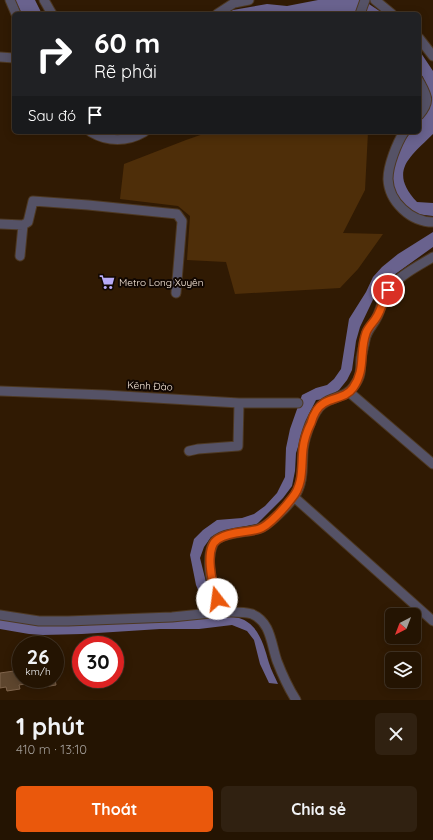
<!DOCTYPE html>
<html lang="vi">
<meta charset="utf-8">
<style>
:root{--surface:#241402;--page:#302111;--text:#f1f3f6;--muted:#a39e99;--line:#413324;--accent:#ea580c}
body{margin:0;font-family:Quicksand,sans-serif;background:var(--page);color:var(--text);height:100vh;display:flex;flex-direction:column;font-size:15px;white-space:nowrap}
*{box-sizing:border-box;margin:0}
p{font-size:13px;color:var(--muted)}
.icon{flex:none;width:22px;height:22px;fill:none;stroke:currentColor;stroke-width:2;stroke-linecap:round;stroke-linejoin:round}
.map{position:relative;height:700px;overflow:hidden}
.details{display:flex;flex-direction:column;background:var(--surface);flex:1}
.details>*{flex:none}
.hud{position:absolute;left:12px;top:12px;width:409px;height:122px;border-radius:6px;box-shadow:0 2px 10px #0003,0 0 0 1px var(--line);background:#202124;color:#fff;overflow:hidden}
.needle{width:26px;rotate:222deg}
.buttons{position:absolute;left:385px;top:608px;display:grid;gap:8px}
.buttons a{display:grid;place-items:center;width:36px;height:36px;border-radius:6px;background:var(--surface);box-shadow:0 2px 10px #0003,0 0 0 1px var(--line);font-size:20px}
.speed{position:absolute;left:12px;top:636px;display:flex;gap:8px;font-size:20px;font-weight:700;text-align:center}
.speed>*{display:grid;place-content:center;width:52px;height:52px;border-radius:50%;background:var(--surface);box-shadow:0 2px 10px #0003,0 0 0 1px var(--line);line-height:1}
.speed small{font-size:10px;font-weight:400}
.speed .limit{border:6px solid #d22;background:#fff;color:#111}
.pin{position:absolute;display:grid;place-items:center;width:34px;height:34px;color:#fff;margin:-17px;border:2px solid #fff;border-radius:50%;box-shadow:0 1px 4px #0007}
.me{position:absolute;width:44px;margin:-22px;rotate:345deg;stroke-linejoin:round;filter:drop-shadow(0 0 3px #0008)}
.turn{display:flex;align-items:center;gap:14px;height:84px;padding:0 16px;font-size:18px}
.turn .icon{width:52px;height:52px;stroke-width:2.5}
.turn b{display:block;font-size:28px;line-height:34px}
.then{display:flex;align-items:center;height:38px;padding:0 16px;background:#0003;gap:8px;font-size:15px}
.round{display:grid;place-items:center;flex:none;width:42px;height:42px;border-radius:6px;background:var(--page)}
.head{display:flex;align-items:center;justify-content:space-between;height:68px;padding:0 16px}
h1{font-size:24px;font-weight:700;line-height:30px}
.primary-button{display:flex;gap:8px;margin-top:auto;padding:8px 16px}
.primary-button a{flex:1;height:46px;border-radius:6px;background:var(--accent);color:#fff;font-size:16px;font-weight:700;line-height:46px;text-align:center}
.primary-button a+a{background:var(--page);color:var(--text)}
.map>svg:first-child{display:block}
</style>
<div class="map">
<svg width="433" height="700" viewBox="0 0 433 700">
<rect width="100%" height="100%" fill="#301a03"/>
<!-- green -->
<path fill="#4e2e09" d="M209,132H368L365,190L343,233L383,234L358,269L340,288L235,294L226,262L187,260L190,216L178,206L120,199L124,164L186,140Z"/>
<!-- water -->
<path fill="#69628e" d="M15,0H35L42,14H22Z
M318,0H363L384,14H362L360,13L336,11L323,14H224L227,11L267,4L287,6Z
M419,50L433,71V134C410,157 388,171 417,202L433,203V216L416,214L401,204L390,180L400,146L411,132H419V122L425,114L432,98L423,77L419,71Z
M433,232V247L380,285L360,327L356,341L352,370L347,380L339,390L325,399L316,400L309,414L296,453L295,471L292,486L283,498L257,524L226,530L211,537L204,547L200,558L214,614C222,616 231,616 239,618C259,624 264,646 269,663C271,670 275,677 278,684L269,683L260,664L254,640L247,631L232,625L199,629H160L82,634L43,635L29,634L0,629V619L202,618L203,601L196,585L190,555L194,539L203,530L217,520L242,518L254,514L265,506L277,493L285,477L286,448L290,429L302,395L316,388L327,385L334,379L341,369L349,319L366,292L373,277L382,267L398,254Z"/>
<!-- building -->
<path fill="#5e462e" stroke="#7f644c" d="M21,670V679H36V682L19,685L20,689L7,691L6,687L0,688V673Z
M36,679H55L56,685L38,688Z"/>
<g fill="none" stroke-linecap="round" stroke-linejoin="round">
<defs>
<path id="minor" d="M10,0L16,14
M44,0L52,14
M375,0L392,14
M217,14L234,3L249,0
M360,14L365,0
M419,38L433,56
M0,57L14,58
M419,81C427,96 431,101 419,115
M91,132C108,142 127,142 144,132
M404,132C397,143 388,165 388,179C389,202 411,222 433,222
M0,224L23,225L28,222L33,201L88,205L177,214L182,221L176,293
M20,256L23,225
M0,391L105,395L239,403H298
M349,392L433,464
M189,451L198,449L238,446L239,403
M294,497L433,621
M221,612C231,612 242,611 252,614C271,622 271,644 277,661C282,674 289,689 296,700
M0,615L39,621H68L172,617L221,612C214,591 204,565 213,544C220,531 250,533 261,528C270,524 288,506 294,497C304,483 302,466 303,450C304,441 307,432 310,424C313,417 317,408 323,404C333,396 346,398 354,386C362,375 360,371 361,358C362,352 364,346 365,340C367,329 373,326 377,317C381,309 382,301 386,294C394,278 418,266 433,257"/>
</defs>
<!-- minor casing -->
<use href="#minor" stroke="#4d3822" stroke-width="11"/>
<!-- minor -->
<use href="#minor" stroke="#555266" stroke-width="9"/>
</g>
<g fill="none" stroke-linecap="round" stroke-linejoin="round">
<defs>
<path id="route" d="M217,599C213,586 203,548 218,539C231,531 246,533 259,529C269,526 286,506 292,498C304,484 301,466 303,449C304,440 307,431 311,423C313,416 317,407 324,403C334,397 346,398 353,388C366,370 359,352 366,333C368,327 373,323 376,318C382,309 383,299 388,290"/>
</defs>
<!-- route casing -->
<use href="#route" stroke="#983908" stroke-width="10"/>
<!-- route -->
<use href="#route" stroke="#ea580c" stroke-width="7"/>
</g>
<!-- icons -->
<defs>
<symbol id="supermarket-bare" viewBox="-9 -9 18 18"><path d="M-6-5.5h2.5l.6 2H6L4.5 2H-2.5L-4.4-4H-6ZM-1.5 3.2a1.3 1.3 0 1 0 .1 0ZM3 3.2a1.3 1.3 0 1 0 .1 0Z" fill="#b8abf7" stroke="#110702" stroke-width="2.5" paint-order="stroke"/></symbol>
</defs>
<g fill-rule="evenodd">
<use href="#supermarket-bare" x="96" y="271" width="22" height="22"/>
</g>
<g text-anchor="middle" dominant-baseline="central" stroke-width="4" stroke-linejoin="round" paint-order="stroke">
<!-- poi labels -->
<g font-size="10" fill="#feeee0" stroke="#110702" text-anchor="start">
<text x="119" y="282">Metro Long Xuyên</text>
</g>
<!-- street labels -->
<g font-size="10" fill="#feeee0" stroke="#110702">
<text transform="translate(150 386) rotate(3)">Kênh Đào</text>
</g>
</g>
</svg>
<div class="buttons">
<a><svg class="needle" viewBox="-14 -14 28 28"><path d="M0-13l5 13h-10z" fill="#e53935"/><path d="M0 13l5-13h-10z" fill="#a39e99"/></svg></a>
<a><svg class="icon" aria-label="layers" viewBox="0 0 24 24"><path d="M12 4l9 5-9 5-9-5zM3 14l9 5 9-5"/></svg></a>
</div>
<div class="speed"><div>26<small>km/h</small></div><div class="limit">30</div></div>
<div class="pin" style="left:388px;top:290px;background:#d93025"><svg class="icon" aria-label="arrive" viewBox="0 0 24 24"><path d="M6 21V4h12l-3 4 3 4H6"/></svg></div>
<svg class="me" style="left:217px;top:599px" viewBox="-20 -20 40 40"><circle r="19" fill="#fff"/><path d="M0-13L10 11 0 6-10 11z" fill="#ea580c"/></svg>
<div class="hud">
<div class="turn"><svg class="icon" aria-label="right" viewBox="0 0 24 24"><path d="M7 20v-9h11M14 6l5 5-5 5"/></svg><div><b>60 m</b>Rẽ phải</div></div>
<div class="then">Sau đó<svg class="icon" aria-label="arrive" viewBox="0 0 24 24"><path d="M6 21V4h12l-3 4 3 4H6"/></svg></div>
</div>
</div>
<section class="details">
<div class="head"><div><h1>1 phút</h1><p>410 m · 13:10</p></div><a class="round"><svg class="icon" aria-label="close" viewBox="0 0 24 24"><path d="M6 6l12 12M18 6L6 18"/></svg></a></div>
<div class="primary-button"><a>Thoát</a><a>Chia sẻ</a></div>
</section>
